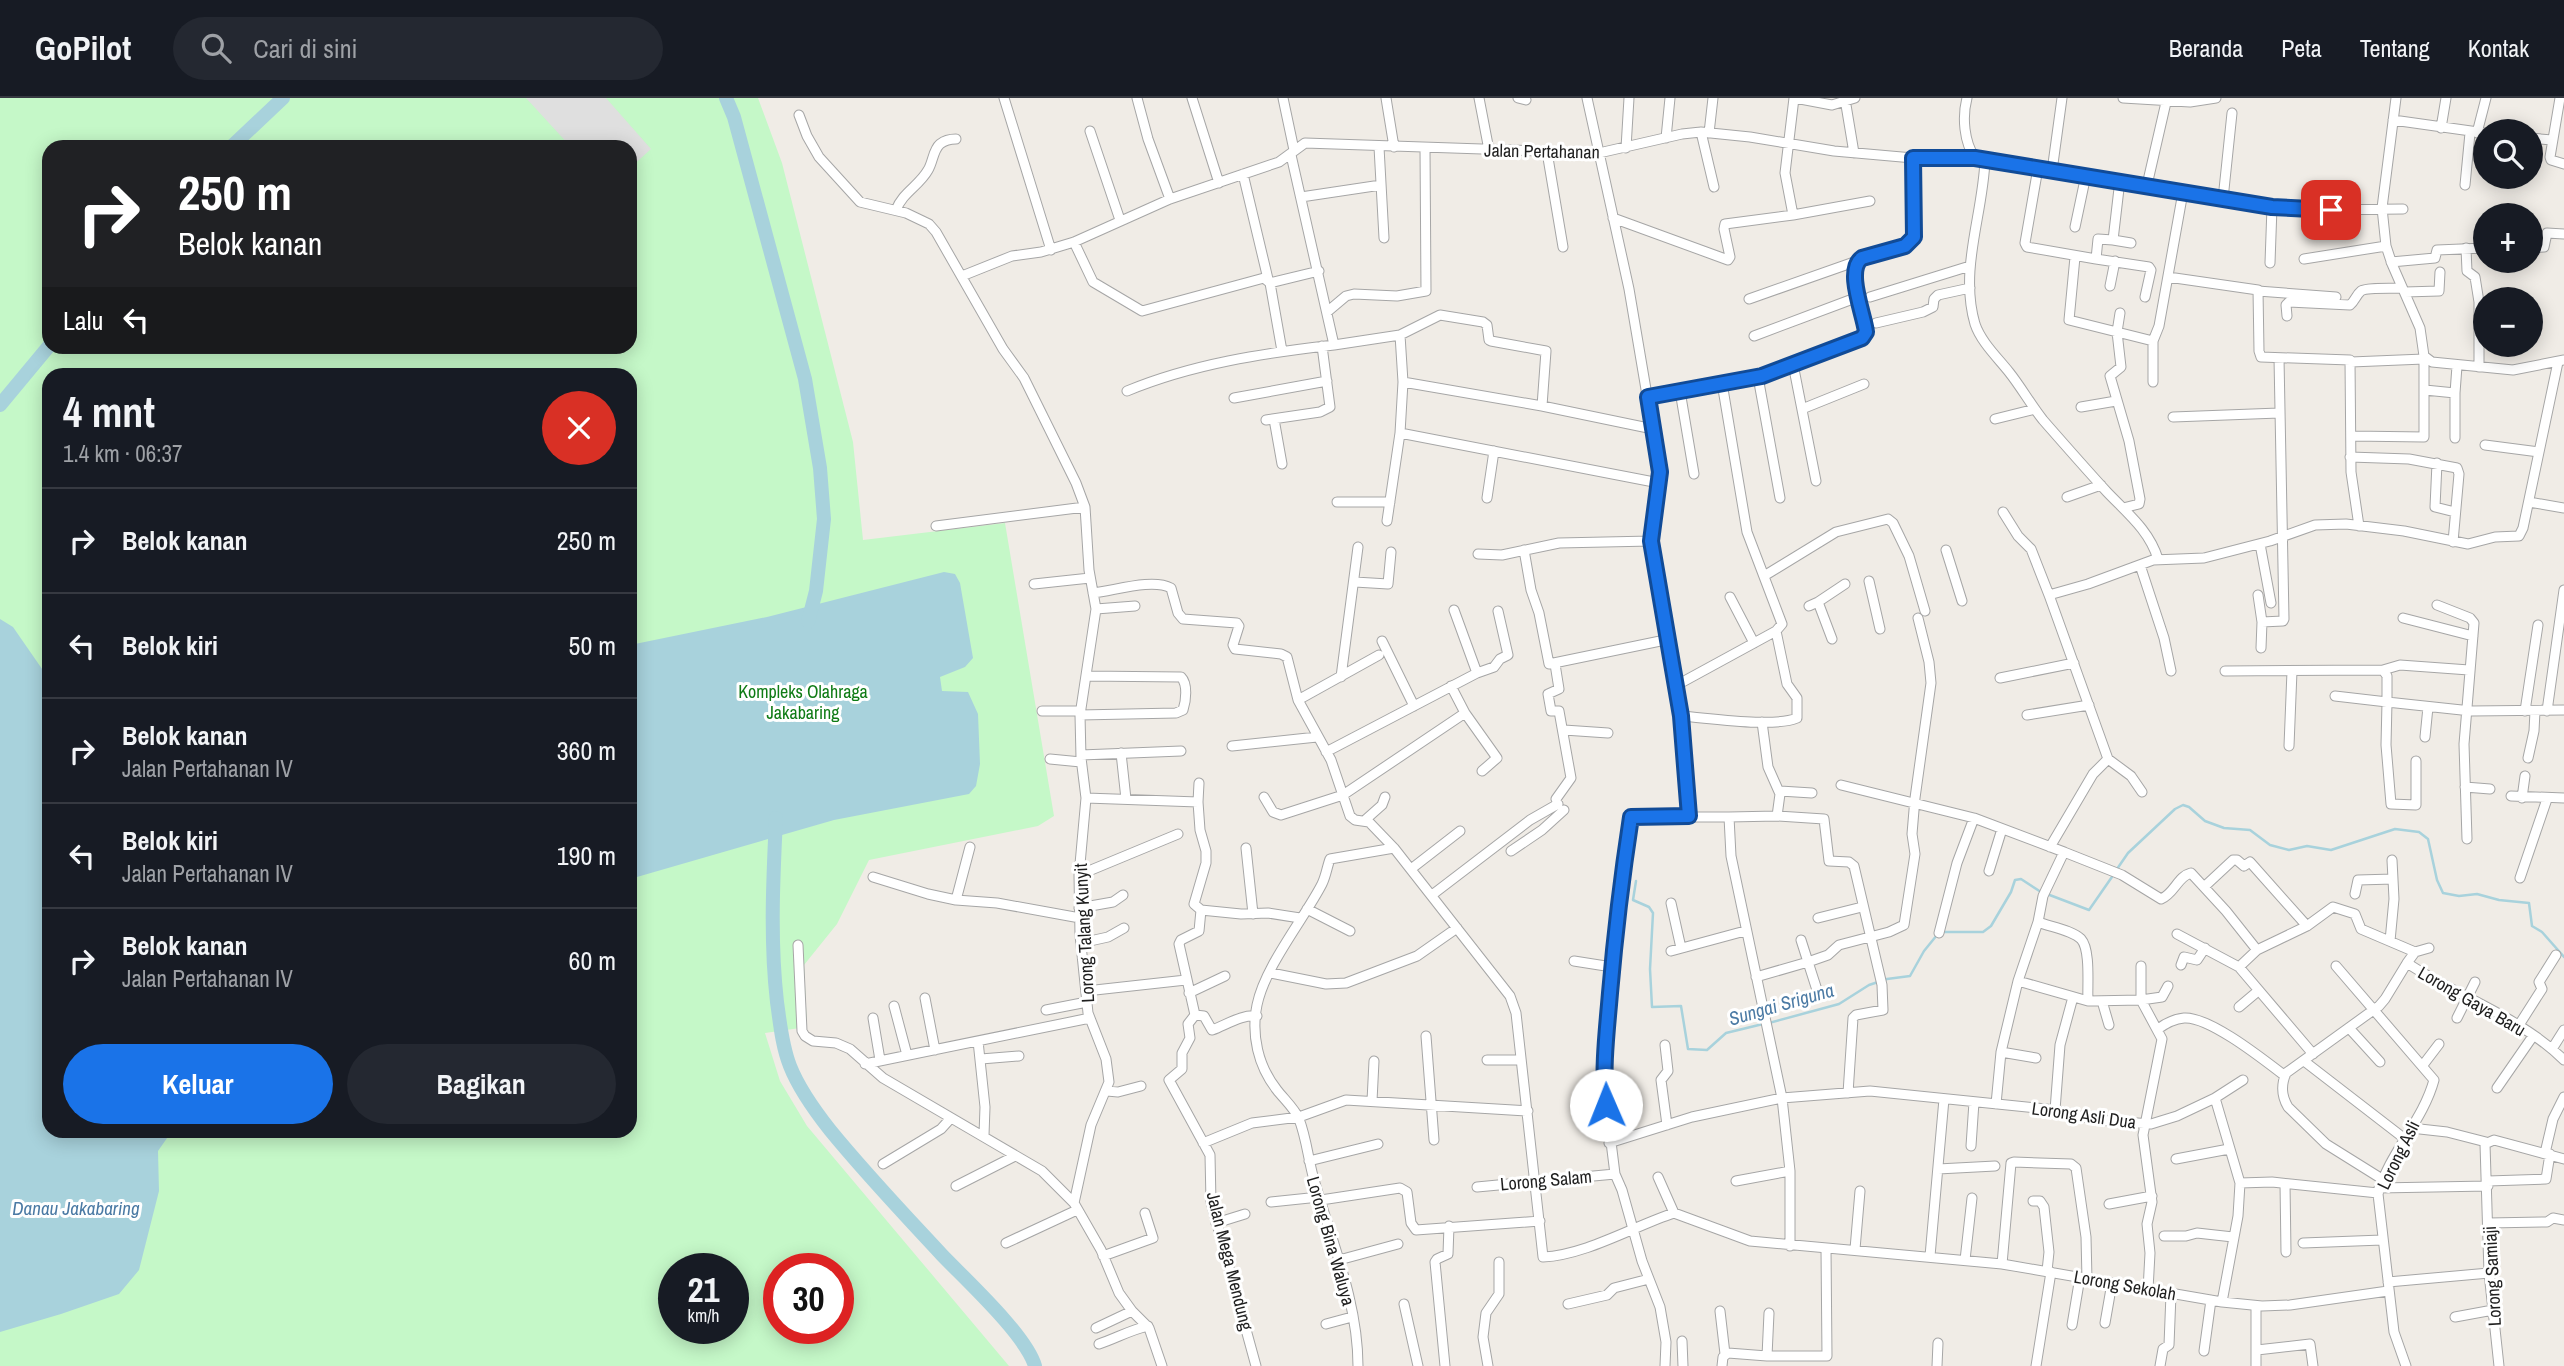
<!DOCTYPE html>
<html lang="id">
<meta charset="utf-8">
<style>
:root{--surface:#171b24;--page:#242831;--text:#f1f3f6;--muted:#9ea1a6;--line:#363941;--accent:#1a73e8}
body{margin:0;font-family:"Archivo Narrow",sans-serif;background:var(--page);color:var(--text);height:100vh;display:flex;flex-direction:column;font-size:26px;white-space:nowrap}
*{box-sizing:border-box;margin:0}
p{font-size:23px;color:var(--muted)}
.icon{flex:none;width:38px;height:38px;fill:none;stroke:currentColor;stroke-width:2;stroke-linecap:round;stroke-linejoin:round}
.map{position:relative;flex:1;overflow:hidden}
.sheet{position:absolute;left:42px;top:270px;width:595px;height:770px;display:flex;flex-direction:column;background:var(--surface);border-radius:21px;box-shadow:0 4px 18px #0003}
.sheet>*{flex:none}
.guide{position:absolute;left:42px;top:42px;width:595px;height:214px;border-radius:21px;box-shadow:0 4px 18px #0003;background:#202124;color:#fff;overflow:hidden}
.tools{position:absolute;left:2473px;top:21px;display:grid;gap:14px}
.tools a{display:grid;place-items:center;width:70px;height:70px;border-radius:50%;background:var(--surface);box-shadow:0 4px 18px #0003;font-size:35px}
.speed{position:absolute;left:658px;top:1155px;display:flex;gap:14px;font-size:35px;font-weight:700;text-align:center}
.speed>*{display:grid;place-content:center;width:91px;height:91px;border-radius:50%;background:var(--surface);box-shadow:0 4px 18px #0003;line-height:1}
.speed small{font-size:18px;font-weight:400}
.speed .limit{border:10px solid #d22;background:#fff;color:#111}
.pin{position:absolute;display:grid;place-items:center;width:60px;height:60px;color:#fff;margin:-30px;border-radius:14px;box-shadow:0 4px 10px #0006}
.me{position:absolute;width:77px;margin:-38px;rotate:359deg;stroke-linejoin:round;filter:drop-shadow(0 0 5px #0008)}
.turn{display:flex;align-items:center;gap:24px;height:147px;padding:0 21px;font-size:32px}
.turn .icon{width:91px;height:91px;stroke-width:2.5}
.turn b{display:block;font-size:49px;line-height:60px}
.then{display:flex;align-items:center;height:66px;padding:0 21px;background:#0003;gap:14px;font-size:26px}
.round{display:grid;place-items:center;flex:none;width:74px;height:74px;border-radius:37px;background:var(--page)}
.headline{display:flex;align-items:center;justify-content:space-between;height:119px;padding:0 21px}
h1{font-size:42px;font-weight:700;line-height:52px}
.primary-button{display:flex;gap:14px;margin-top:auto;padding:14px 21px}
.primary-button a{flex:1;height:80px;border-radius:42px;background:var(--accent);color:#fff;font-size:28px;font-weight:700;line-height:80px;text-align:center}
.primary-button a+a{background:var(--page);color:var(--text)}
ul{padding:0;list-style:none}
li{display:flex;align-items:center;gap:21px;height:105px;padding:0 21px;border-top:2px solid var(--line)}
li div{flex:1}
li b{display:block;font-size:26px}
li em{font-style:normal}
header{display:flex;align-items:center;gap:42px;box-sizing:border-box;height:98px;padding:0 35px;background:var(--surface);border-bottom:2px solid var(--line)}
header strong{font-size:33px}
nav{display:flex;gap:38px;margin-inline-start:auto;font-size:24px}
.search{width:490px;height:63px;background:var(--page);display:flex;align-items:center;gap:18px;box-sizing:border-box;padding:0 24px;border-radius:38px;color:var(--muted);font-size:26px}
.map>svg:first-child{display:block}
</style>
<header>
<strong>GoPilot</strong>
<div class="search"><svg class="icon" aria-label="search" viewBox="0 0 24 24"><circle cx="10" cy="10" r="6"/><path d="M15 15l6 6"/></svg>Cari di sini</div>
<nav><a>Beranda</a><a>Peta</a><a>Tentang</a><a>Kontak</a></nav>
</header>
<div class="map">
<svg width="2564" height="1268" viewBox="0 0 2564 1268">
<rect width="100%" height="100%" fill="#f0ece6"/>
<!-- park -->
<path fill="#c5f8c8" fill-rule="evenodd" d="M0,0H758L782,65L853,344L863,442L1005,425L1054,718L1038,728L869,762L837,826L804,867L807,929L765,935L780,983L807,1028L1009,1268H0ZM49,49H630V248H49ZM49,276H630V1032H49ZM674,1171H733V1230H674ZM779,1171H838V1230H779Z"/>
<!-- parking -->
<path fill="#dfdfdf" d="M526,0H606L651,51L630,70V49H571Z"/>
<!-- water -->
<path fill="#a8d2dc" d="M944,474L955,476L960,485L973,560L965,569L940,579L942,593L968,594L978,616L980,666L976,688L969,696L834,722L630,781V547L767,519Z
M0,521L13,529L49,581V1032L172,1033L158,1053L159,1093L139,1172L119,1196L61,1216L0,1234Z"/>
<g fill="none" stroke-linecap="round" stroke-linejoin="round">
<!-- stream -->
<path stroke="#a8d2dc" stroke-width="2.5" d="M2117,771L2128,755L2175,711L2183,707L2189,709L2205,723L2224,730L2250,732L2270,747L2289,752L2307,748L2331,752L2395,731L2419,734L2428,741L2437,782L2443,795L2459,798L2477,796L2499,802L2529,805L2532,828L2542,834L2564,859
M1636,783L1633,802L1649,809L1653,815L1650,871L1652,909L1681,908L1688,951L1707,952L1726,935L1763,926
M2047,796L2089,812L2114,776
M1943,834H1983L1991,828L2011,794L2015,782L2021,781L2041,794
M1769,925L1839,906L1869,887L1887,881L1910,878L1924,853L1937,837"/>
<!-- river -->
<path stroke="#a8d2dc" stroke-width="14" d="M726,0L734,19L805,281L820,370L824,421L816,493L808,524
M231,49L283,0
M0,307L49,248
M776,720C773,782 770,843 777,904C780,925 782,948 790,968C799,991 815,1013 830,1032C865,1075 904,1116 942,1157C966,1182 1026,1237 1035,1268"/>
<defs>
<path id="minor" d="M1004,0L1051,152
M1137,0L1148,41L1170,101
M1192,0L1219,85
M1283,0L1294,52
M1386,0L1394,49
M1479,0L1489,52
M1518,0L1526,2
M1587,0L1629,191L1660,374L1651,443L1681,618L1689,718
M1794,0L1785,75L1793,117L1870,103
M1795,0L1832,7L1855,0
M1967,0C1962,19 1964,44 1975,60L2272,109L2316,112L2403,111
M2123,0L2190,4L2216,0
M2396,0L2382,110L2386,148L2392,166L2420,230L2424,258L2432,264L2513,272L2564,262
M2560,0L2550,59L2551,62L2564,66
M1845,1L1854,55
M799,17L807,38L819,59L860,104L906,115L929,126L936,134L1003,251L1024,280L1076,385L1085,409L1089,472L1096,511L1080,617L1081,660L1086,700L1079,777L1080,837L1088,915L1106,961L1109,984L1091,1027L1074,1105
M2393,22L2485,35
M2441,30L2446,0
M1090,33L1120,122
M1701,34L1714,89
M1709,35L1713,0
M2477,35L2486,0
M1666,40L1670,0
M2530,40L2552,42
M1379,49L1384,140
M1626,50L1629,0
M1547,54L1563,149
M1291,57L1334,247L1400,237L1440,217L1483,224L1487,227L1489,242L1491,243L1546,253L1542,308
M1985,62C1983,117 1959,171 1975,226C1981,244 1998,260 2009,274C2021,289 2031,307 2043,322C2064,346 2085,370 2107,394C2127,415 2149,432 2158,461
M2038,70L2025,145L2027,149L2096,161L2098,141L2113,142L2120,82
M2052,73L2062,0
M1243,76L1268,181
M2147,87L2167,0
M2465,87L2470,35
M1301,99L1381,87
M2223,101L2232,15
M896,112C903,94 919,88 928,72C933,64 933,52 940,46C945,42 950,41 956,41
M1613,120L1728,162L1730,159L1724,131L1725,126L1793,117
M2075,129L2086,77
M2113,142L2131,145
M1074,144L1093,184L1142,213L1264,180L1270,185L1282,253
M2466,150L2467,173L2475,179L2479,204V269
M2530,150L2544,149L2547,135L2564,136
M2075,159L2069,222L2153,243
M2096,161L2149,169L2151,172L2145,199
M2304,161L2386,148
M2391,164L2435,160L2437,152L2485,150
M2270,165L2272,109
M962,178L1012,158L1041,154L1074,144L1170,101L1279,64L1305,45L1599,55L1682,36L1701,34L1750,39L1834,53L1913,60H1975
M2168,179L2258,192L2259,253L2261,259L2350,262L2351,374L2359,428
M1270,185L1319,173
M2110,188L2115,163
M2258,193L2336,199
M2405,194L2439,193L2440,174
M1870,199L1970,168
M1749,201L1857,163
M2495,201H2520
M1327,214L1346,198L1354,196L1397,198L1426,193L1425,50
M2120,215L2117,234L2121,269L2110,278L2129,343L2140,401L2139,406L2123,410
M2287,218L2286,207L2289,204L2350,207C2355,203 2356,197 2361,193C2367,189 2394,191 2402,190
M1876,225L1923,214L1933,209L1934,201L1938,197L1970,190
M1400,237L1403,284L1400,335L1659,385
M1754,238L1858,199
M2351,264L2424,261
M1793,266L1816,383
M1758,279L1780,400
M1403,284L1542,308L1653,331
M2153,284V243L2159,228L2183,94
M1722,285L1747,434L1782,526L1776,533
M2425,292L2455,295V340
M1127,293C1192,266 1264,255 1334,247
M1680,293L1694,376
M2455,295L2457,268
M1648,299L1762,278L1862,240C1875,220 1839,175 1862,160L1905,148L1914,139L1913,60
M1234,300L1327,283
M2081,309L2116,303
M1802,311L1864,286
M2173,319L2279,315
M1274,321L1282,366
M1995,321L2035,311
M1266,322L1320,314L1330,309L1322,248
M2352,338L2424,339V258
M2485,347L2539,354
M2350,359L2409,361L2457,370L2459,376L2453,444
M2437,365L2435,409L2455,414
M2067,399L2101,387
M1487,400L1494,353
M1337,404H1390
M2529,404L2564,410
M2003,414L2018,438L2031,451L2049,497L2088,486L2153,462L2204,460L2270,443L2315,427L2346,426L2404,433L2468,446L2495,439L2519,438L2523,430L2558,264
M1387,423L1400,335
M936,428L1085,409
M2260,446L2271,505
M1524,452L1531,492L1539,515L1549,566L1670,541
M1946,452L1962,503
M1478,456L1502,457L1559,445L1651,443
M2140,467L2164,540L2171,573
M1764,478L1836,434L1888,421L1893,425L1909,458L1925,513
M1869,483L1880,531
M1355,484L1388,486L1391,454
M1034,486L1090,480
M1093,495C1114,493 1152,480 1171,490L1178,515L1183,521L1237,525L1239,528L1233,547L1235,551L1281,556L1287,559L1298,602L1331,662L1350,718L1355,722L1369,724L1394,750L1510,898L1516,915L1543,1159C1586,1157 1634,1128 1674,1115L1750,1143L2002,1166L2222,1204L2262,1208L2290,1207L2388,1193
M2049,497L2108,661L2131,678L2142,694
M2258,497L2262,524
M1730,499L1754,545
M1818,504L1845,486
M2437,507L2470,520L2474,525L2464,646L2467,741
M1809,508L1818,504L1832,541
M1096,511L1135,508
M2403,520L2473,538
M1382,543L1414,608
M2261,550L2262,524L2283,523L2284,521L2279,260
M1555,566L1559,591L1548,596L1551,613H1559L1571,680L1556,701
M2383,572L2400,567L2469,572
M2225,573L2383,572L2387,578V604L2471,613L2564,612
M1477,575L1494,569L1500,561L1508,557L1498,513
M1341,579L1358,449
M2000,580L2074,565
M1677,587L1776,533L1787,586L1797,600V620C1773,630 1710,620 1681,618
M1451,588L1465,615L1497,660L1482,673
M2335,598L2387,604L2386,647L2391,706L2416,707V663
M1298,602L1379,557
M1042,613H1081
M2525,613L2538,527
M2547,613L2564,492
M1080,617L1176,615L1183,612C1186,603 1188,586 1181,579L1086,578
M2027,617L2089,607
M1762,624L1768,669L1780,696L1777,718
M1564,632L1608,635
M2425,639L2428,609
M1232,648L1317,639
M2289,648L2292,573
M1326,654L1477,575L1454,512
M1121,655L1126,701
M1081,657L1181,653
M2528,660L2534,633L2535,613
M1050,661L1081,664
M1841,687L1974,720L2064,754
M2465,689L2490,691
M1780,693L1812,695
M2511,698L2564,700
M1264,699L1273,714L1281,717L1343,697L1465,615
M1086,700L1198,704L1199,685
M2522,700L2525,678
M1198,704L1200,732L1206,753V765L1194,806L1201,812
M1729,719L1777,718L1824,721L1829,763L1849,764L1854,768L1882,887L1883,912L1856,917L1853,920L1848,995
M1364,723L1382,707L1385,699
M2050,749L2093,676L2108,661
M1246,750L1253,816
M1511,753L1542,732L1564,712
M1411,771L1460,733
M1989,773L2002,731
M1079,777L1178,736
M873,779L928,796L956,802L997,805L1080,820
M2520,780L2547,701
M2204,789L2233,762H2237L2244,768L2250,764L2307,828
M2355,796L2358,782L2393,781
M1432,797L1530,722L1558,706
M956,802L970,749
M1671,805L1681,850
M1079,810L1113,804L1123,797
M1307,811L1350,833
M1818,820L1862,809
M2038,824C2051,829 2072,832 2081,841C2091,852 2087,889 2088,903
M1939,835L1957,765L1974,720
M2177,836L2239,869
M1801,842L1808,864L1828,857L1839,847L1889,834L1904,827L1915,756L1912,736L1915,700L1931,585L1929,564L1918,520
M2390,843L2394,801L2392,762
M1081,845L1108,839L1124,830
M798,847L802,933L805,938L813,943L836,945L850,951L883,980L1042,1073L1074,1105L1101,1152L1119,1195L1132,1213L1149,1230L1162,1268
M1671,853L1745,833
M2415,854L2429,850
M1574,863L1612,869
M2181,867L2184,859L2197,862L2205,850
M2141,868V902L2162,899L2168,888
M2336,868L2434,982C2423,1023 2389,1055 2378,1096L2394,1234L2406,1268
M1271,875L1326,886L1346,885L1417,858L1457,830
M1756,879L1808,864L1817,892
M2018,883L2038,824L2043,798L2064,754L2122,777L2161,801C2174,796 2178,778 2191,775L2226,813L2257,852
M1086,893L1186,882
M1189,895L1225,878
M925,900L935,952
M2102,903L2109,927
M894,908L907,957
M2239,909L2258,893
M1046,912L1087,904
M1195,917L1204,918L1212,932C1226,927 1242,916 1257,918
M873,920L880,962
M2457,920L2475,884
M2519,927L2542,891L2539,884L2556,857
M2349,930L2380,964
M2158,931C2166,925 2173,921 2184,920C2209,918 2264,962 2285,978
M1426,938L1434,1042
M978,943L985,1009L984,1037
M1665,947L1668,973L1661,982L1667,1027
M2552,951L2564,932
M2001,954L2036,960
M2313,956L2239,869L2257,852L2307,828L2333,809L2355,816L2361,831L2415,854L2407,865C2458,899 2519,918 2564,962
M981,961L1019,958
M1487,962H1521
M2304,963L2405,1041
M865,966L1090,920
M2423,967L2439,946
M2497,990L2533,938
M1107,993L1118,994L1141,988
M2215,1000L2243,982
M1372,1003L1374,963
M1996,1006L2001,954L2018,883L2088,903L2141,902L2162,941L2143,1037L2152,1104L2147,1126L2150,1155L2148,1192
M2055,1012L2060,947L2073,899
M2411,1030L2447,1034L2486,1044
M1203,1045L1252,1025L1299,1019L1346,1002L1528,1013
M1609,1045L1692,1019L1782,1000L1870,993L2055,1012L2097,1022L2151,1026L2177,1018L2215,1000L2240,1085L2238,1118L2222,1204
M1971,1048L1974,1004
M2545,1055L2553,1021L2564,999
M2176,1061L2229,1051
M1309,1063L1378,1046
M883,1066L941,1031L950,1021
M1938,1071L1995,1068
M1658,1079L1674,1115
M2382,1081L2326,1046L2288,1009C2281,997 2281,987 2286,975L2379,908L2385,901L2407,865
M1736,1083L1790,1073
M2488,1083L2546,1081L2550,1056
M2240,1085L2272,1084L2378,1095
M2285,1086L2286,1154
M956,1088L1015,1058
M1477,1089L1615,1076
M2379,1090L2488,1088
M1321,1102L1400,1090L1407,1094L1411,1125L1416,1132L1540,1123
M2033,1103H2040L2044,1109L2049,1154L2047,1173
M1271,1104L1319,1099
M2109,1106L2152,1098
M1216,1125L1245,1116
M2489,1125L2547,1124L2553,1120L2564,1122
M2164,1138H2186L2197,1135L2233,1139
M1006,1145L1077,1112
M2303,1145L2382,1142
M1855,1151L1860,1093
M1103,1158L1153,1140L1145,1115
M1930,1158L1944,1001
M1339,1162L1398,1146
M1965,1162L1972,1100
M2002,1166L2011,1065L2014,1064L2071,1066L2076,1070L2086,1139L2087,1181
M2388,1184L2489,1175
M1404,1206L1418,1268
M1568,1206L1607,1197L1614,1190L1649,1181
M2256,1208V1268
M1720,1213L1725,1256
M2455,1219L2493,1212
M2105,1225L2112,1185
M1326,1226L1352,1219
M2072,1227L2080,1179
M1096,1230L1132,1213
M1682,1243L1683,1268
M1099,1246C1117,1240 1130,1232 1148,1228
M2257,1252L2310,1246L2313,1268
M2204,1253L2211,1202
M1767,1258L1769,1215
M1256,1268L1211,1104L1210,1057L1169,982L1182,971V955L1190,940L1188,926L1195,917L1179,846L1181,842L1199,833L1201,812L1241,816L1268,815L1300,820
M1358,1268C1358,1202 1330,1140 1313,1078C1308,1059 1306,1039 1299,1021C1295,1011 1284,1001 1277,992C1258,968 1251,937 1257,907C1265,868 1304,821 1322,786C1326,778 1327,769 1330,761L1394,750
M1445,1268L1435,1164L1437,1161L1448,1156L1449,1128
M1488,1268L1483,1239L1486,1215L1499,1196V1164
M1665,1268L1666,1244L1660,1209L1642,1163L1622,1092L1615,1076L1604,988L1618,804L1631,719H1729L1731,758L1782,1000L1790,1073V1148
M1722,1268L1723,1259L1728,1255L1767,1258H1827L1826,1151
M1937,1268L1938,1245
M2036,1268L2051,1174
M2160,1268L2163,1251L2169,1247L2171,1196
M2499,1268L2489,1175L2485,1046L2494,1042L2564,1061"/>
</defs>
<!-- minor casing -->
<use href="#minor" stroke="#a6a6a6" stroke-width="11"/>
<!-- minor -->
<use href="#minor" stroke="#fff" stroke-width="9"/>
</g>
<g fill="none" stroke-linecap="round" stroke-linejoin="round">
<defs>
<path id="route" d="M1606,1007C1602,970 1607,932 1610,895C1615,836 1622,778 1631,719L1689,718L1681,618L1651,443L1660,374L1648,299L1762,278L1862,240L1866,234C1864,216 1845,172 1862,160L1905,148L1914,139L1913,60H1975L2272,109L2331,112"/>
</defs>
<!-- route casing -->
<use href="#route" stroke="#114b97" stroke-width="18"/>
<!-- route -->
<use href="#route" stroke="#1a73e8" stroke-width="12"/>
</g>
<g text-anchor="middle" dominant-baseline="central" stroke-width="6" stroke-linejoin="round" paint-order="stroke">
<!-- street labels -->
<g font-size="18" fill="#1f1f1f" stroke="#fff">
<text transform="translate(1542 53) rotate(1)">Jalan Pertahanan</text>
<text transform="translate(1084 835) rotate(-93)">Lorong Talang Kunyit</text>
<text transform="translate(2472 903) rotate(30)">Lorong Gaya Baru</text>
<text transform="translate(2084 1017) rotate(8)">Lorong Asli Dua</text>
<text transform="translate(2398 1057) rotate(-64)">Lorong Asli</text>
<text transform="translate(1546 1082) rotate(-5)">Lorong Salam</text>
<text transform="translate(1331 1143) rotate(74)">Lorong Bina Waluya</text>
<text transform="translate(1230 1163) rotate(76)">Jalan Mega Mendung</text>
<text transform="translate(2492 1178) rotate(-93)">Lorong Samiaji</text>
<text transform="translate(2125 1187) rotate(10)">Lorong Sekolah</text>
</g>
<!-- park labels -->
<g font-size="18" fill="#0f7b15" stroke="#fff">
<text x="803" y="593">Kompleks Olahraga<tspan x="803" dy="21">Jakabaring</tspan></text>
</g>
<!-- water labels -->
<g font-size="19" font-style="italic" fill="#4b7aa4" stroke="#fff">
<text transform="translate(1781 906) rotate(-16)">Sungai Sriguna</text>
<text x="76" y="1110">Danau Jakabaring</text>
</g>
</g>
</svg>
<div class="tools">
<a><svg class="icon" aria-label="search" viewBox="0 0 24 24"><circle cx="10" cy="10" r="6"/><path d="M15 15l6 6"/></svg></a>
<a>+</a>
<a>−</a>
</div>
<div class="speed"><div>21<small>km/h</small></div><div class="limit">30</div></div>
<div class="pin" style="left:2331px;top:112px;background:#d93025"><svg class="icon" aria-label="arrive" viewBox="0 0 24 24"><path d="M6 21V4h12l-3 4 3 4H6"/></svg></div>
<svg class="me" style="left:1606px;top:1007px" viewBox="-20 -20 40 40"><circle r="19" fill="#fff"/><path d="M0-13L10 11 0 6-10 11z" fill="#1a73e8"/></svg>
<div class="guide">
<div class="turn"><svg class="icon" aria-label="right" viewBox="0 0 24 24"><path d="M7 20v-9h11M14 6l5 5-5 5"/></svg><div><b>250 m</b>Belok kanan</div></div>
<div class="then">Lalu<svg class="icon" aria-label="left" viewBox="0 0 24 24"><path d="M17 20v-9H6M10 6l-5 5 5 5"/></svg></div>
</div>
<section class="sheet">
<div class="headline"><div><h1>4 mnt</h1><p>1.4 km · 06:37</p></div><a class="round" style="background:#d93025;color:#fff"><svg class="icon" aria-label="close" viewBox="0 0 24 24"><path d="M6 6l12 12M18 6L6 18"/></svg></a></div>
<ul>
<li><svg class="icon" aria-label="right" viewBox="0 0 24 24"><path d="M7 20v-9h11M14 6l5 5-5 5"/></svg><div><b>Belok kanan</b></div><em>250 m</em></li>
<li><svg class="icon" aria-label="left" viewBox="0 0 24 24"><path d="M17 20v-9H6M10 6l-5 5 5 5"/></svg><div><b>Belok kiri</b></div><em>50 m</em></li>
<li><svg class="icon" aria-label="right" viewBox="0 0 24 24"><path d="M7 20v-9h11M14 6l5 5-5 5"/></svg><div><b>Belok kanan</b><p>Jalan Pertahanan IV</p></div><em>360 m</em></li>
<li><svg class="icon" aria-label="left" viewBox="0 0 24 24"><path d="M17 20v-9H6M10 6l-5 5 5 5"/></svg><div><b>Belok kiri</b><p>Jalan Pertahanan IV</p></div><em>190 m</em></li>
<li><svg class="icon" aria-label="right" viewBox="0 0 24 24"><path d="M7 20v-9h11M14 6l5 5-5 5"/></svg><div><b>Belok kanan</b><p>Jalan Pertahanan IV</p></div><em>60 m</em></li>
</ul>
<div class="primary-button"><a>Keluar</a><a>Bagikan</a></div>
</section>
</div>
